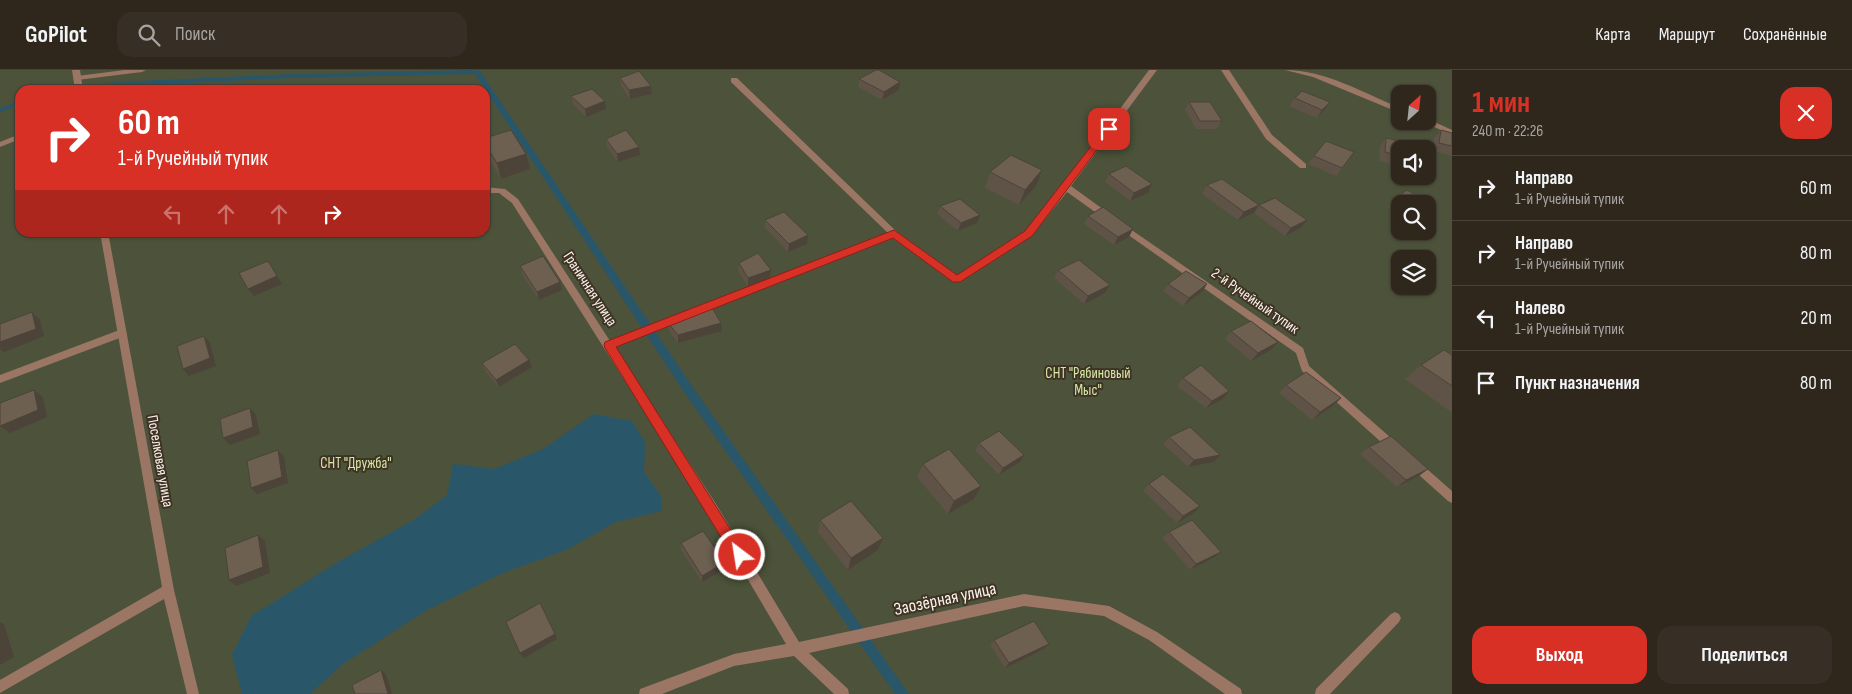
<!DOCTYPE html>
<html lang="ru">
<meta charset="utf-8">
<style>
:root{--surface:#2f261c;--page:#372e25;--text:#f1f3f6;--muted:#a7a5a3;--line:#4a433b;--accent:#d93025}
body{margin:0;font-family:"Sofia Sans Condensed",sans-serif;background:var(--page);color:var(--text);height:100vh;display:flex;flex-direction:column;font-size:19px;white-space:nowrap}
*{box-sizing:border-box;margin:0}
p{font-size:16px;color:var(--muted)}
.icon{flex:none;width:28px;height:28px;fill:none;stroke:currentColor;stroke-width:2;stroke-linecap:round;stroke-linejoin:round}
.map{position:relative;flex:1;overflow:hidden}
.drawer{display:flex;flex-direction:column;background:var(--surface);width:400px}
.drawer>*{flex:none}
.hud{position:absolute;left:15px;top:15px;width:475px;height:152px;border-radius:15px;box-shadow:0 1px 4px #0004,0 0 0 1px var(--line);background:#d93025;color:#fff;overflow:hidden}
.needle{width:32px;rotate:27deg}
.fabs{position:absolute;left:1391px;top:15px;display:grid;gap:10px}
.fabs a{display:grid;place-items:center;width:45px;height:45px;border-radius:10px;background:var(--surface);box-shadow:0 1px 4px #0004,0 0 0 1px var(--line);font-size:25px}
.pin{position:absolute;display:grid;place-items:center;width:42px;height:42px;color:#fff;margin:-21px;border-radius:10px;box-shadow:0 2px 8px #0006}
.me{position:absolute;width:55px;margin:-28px;rotate:329deg;stroke-linejoin:round;filter:drop-shadow(0 0 4px #0008)}
.turn{display:flex;align-items:center;gap:18px;height:105px;padding:0 20px;font-size:22px}
.turn .icon{width:65px;height:65px;stroke-width:2.5}
.turn b{display:block;font-size:35px;line-height:42px}
.lanes{display:flex;align-items:center;height:48px;padding:0 20px;background:#0003;justify-content:center;gap:25px;direction:ltr}
.lanes .off{opacity:.35}
.round{display:grid;place-items:center;flex:none;width:52px;height:52px;border-radius:15px;background:var(--page)}
.summary{display:flex;align-items:center;justify-content:space-between;height:85px;padding:0 20px}
h1{font-size:30px;font-weight:700;line-height:38px;color:var(--accent)}
.cta{display:flex;gap:10px;margin-top:auto;padding:10px 20px}
.cta a{flex:1;height:58px;border-radius:15px;background:var(--accent);color:#fff;font-size:20px;font-weight:700;line-height:58px;text-align:center}
.cta a+a{background:var(--page);color:var(--text)}
ul{padding:0;list-style:none}
li{display:flex;align-items:center;gap:15px;height:65px;padding:0 20px;border-top:1px solid var(--line)}
li div{flex:1}
li b{display:block;font-size:19px}
li em{font-style:normal}
header{display:flex;align-items:center;gap:30px;box-sizing:border-box;height:70px;padding:0 25px;background:var(--surface);border-bottom:1px solid var(--line)}
header strong{font-size:24px}
nav{display:flex;gap:28px;margin-inline-start:auto;font-size:18px}
.search{width:350px;height:45px;background:var(--page);display:flex;align-items:center;gap:12px;box-sizing:border-box;padding:0 18px;border-radius:15px;color:var(--muted);font-size:19px}
main{display:flex;flex:1;min-height:0}
.map>svg:first-child{display:block}
</style>
<header>
<strong>GoPilot</strong>
<div class="search"><svg class="icon" aria-label="search" viewBox="0 0 24 24"><circle cx="10" cy="10" r="6"/><path d="M15 15l6 6"/></svg>Поиск</div>
<nav><a>Карта</a><a>Маршрут</a><a>Сохранённые</a></nav>
</header>
<main>
<div class="map">
<svg width="1452" height="624" viewBox="0 0 1452 624">
<rect width="100%" height="100%" fill="#3f3325"/>
<!-- green -->
<path fill="#4c533a" fill-rule="evenodd" d="M0,0H1452V624H0ZM20,20H485V162H20ZM1400,24H1428V51H1400ZM1400,79H1428V106H1400ZM1400,134H1428V161H1400ZM1400,189H1428V216H1400Z"/>
<!-- water -->
<path fill="#295769" d="M594,344L632,351L645,372L644,402L661,426L662,441L616,452L568,479L503,503L427,540L343,594L310,624H242L232,585L251,546L338,492L415,449L447,425L453,394L494,399L543,379Z"/>
<g fill="none" stroke-linecap="round" stroke-linejoin="round">
<!-- stream -->
<path fill="#295769" fill-rule="evenodd" d="M472,0L480,1L692,316L909,624H895L684,322L475,4L293,8L116,16L88,20H68L72,18L116,12L293,4Z
M20,31V35L0,42V38Z"/>
<!-- service -->
<path fill="#9b7665" fill-rule="evenodd" d="M125,0H146L142,2L77,10L73,8L77,6Z
M1149,0H1157L1071,116L1111,145V149H1105L1067,122L1032,165L960,212H954L893,168L614,277L716,434L799,572L1024,524L1109,536L1157,562L1241,619L1242,624H1225L1149,570L1104,546L1024,536L809,583L848,619L849,624H834L794,586L734,596L662,624H639L640,619L734,584L786,574L708,442L512,133L499,123H485V117L505,119L518,129L610,271L888,163L731,12V8H737L897,162L957,206L1026,161L1063,115Z
M1221,0H1229L1272,65L1306,94V98H1300L1266,69Z
M1285,0C1325,0 1364,23 1400,38V43L1313,7Z
M1428,49L1452,60V65L1421,51H1428Z
M20,64V69L0,77V72Z
M1120,152L1303,278L1309,296L1399,375L1400,378L1399,381L1395,383L1391,381L1302,301L1296,283L1117,157V153Z
M122,259L127,263L125,266L0,313V305Z
M1414,389L1418,391L1452,421V433L1448,431L1410,397L1409,394L1410,391Z
M1395,542L1399,544L1401,548L1399,552L1330,624H1315L1316,619L1391,544Z"/>
<!-- minor -->
<path fill="#9b7665" fill-rule="evenodd" d="M72,0H80L83,20H75Z
M100,162H108L174,520L199,624H187L164,529L0,623V610L162,517Z"/>
</g>
<!-- wall -->
<path fill="#5e5346" d="M620,8L651,16L652,24L630,29L621,16Z
M859,9L899,20L882,30L858,17Z
M571,26L606,39L586,47L573,34Z
M1295,28L1330,32L1324,40L1317,48L1289,36Z
M1189,32L1222,51L1217,59H1196L1185,40Z
M1441,60L1452,63V86L1432,81L1434,68Z
M485,68L530,99L501,109L486,84L485,79Z
M1386,68L1400,79V96L1379,91L1380,76Z
M606,69L639,77L640,85L618,92L607,77Z
M1354,82L1336,106L1308,94L1314,86Z
M990,102L1036,116L1019,135L985,118Z
M1109,104L1148,123L1130,131L1105,112Z
M1207,115L1259,135L1307,150L1301,158L1285,166L1254,143L1238,150L1202,124Z
M1394,129L1428,134H1400V144L1387,137Z
M940,136L977,153L958,161L937,144Z
M1088,146L1129,167L1114,175L1084,154Z
M765,150L808,165L807,174L788,182L765,158Z
M739,193L770,208L748,216L738,201Z
M520,196L562,220L539,230L522,204Z
M1058,200L1110,215L1105,223L1084,234L1054,208Z
M1168,214H1207L1202,222L1183,236L1163,221Z
M668,253H721L722,261L678,273L669,261Z
M1231,261L1278,272L1271,280L1251,291L1225,269Z
M1452,285V341L1451,342L1405,309L1421,295Z
M482,293L532,297L499,317L485,301Z
M1183,308L1223,329L1206,338L1177,316Z
M1286,315L1341,328L1333,336L1312,350L1279,323Z
M1169,367L1220,385L1214,392L1188,397L1163,374Z
M979,373L1020,392L999,405L975,380Z
M1369,377L1419,406L1397,417L1360,384Z
M923,394L974,429L948,444L917,407Z
M1149,414L1194,443L1177,453L1143,421Z
M820,450L878,480L848,500L818,462Z
M1169,462L1213,488L1190,500L1162,468Z
M681,473L725,499L702,512L681,480Z
M994,570L1044,579L1005,598L990,575Z"/>
<!-- shaded-wall -->
<path fill="#4c4339" d="M900,12L899,20L882,30L884,22Z
M651,16L652,24L630,29L629,20Z
M605,31L606,39L586,47L585,39Z
M1330,32L1324,40L1317,48L1322,40Z
M639,77L640,85L618,92L617,84Z
M526,84L530,99L501,109L497,93Z
M1042,100L1036,116L1019,135L1025,120Z
M1152,114L1148,123L1130,131L1134,123Z
M1259,135L1254,143L1238,150L1244,142Z
M1436,136L1428,144V142Z
M980,145L977,153L958,161L961,153Z
M1307,150L1301,158L1285,166L1291,158Z
M1133,159L1129,167L1114,175L1118,167Z
M808,165L807,174L788,182L789,174Z
M771,200L770,208L748,216V208Z
M277,206L282,214L254,226L248,219Z
M560,212L562,220L539,230L537,222Z
M1207,214L1202,222L1183,236L1189,228Z
M1110,215L1105,223L1084,234L1088,226Z
M32,242L40,250L44,266L4,282L0,279V272Z
M721,253L722,261L678,273V265Z
M204,266L210,273L216,296L189,306L183,299Z
M1278,272L1271,280L1251,291L1258,283Z
M529,290L532,297L499,317L496,310Z
M34,320L43,327L47,347L10,363L0,356Z
M1229,321L1223,329L1206,338L1212,331Z
M1341,328L1333,336L1312,350L1320,342Z
M250,338L256,345L260,364L230,375L223,368Z
M278,380L284,387L288,413L257,424L251,418Z
M1024,385L1020,392L999,405L1003,398Z
M1220,385L1214,392L1188,397L1194,390Z
M1428,399L1419,406L1397,417L1406,410Z
M981,416L974,429L948,444L954,431Z
M1200,436L1194,443L1177,453L1183,446Z
M258,465L265,471L270,503L236,516L229,510Z
M883,468L878,480L848,500L851,488Z
M1221,482L1213,488L1190,500L1196,494Z
M725,492V499L702,512V506Z
M0,552L4,554L14,587L0,595Z
M555,564L557,569L524,588L520,583Z
M1049,574L1044,579L1005,598L1009,593Z
M381,600L386,604L392,624H388Z"/>
<!-- building -->
<path fill="#6d6051" stroke="#4c4339" d="M876,0H879L900,12L884,22L859,9Z
M639,1L651,16L629,20L620,8Z
M592,19L605,31L585,39L571,26Z
M1302,21L1330,32L1322,40L1295,28Z
M1189,32H1210L1222,51H1200Z
M511,60L526,84L497,93L485,74V68Z
M626,60L639,77L617,84L606,69Z
M1441,60L1452,63V76L1439,73Z
M1386,68L1415,75V79H1400V86L1385,82Z
M1326,71L1354,82L1342,98L1314,86Z
M1011,85L1042,100L1025,120L990,102Z
M1126,96L1152,114L1134,123L1109,104Z
M1222,109L1259,135L1244,142L1207,115Z
M1407,120L1436,136L1428,142V134H1402L1394,129Z
M1275,128L1307,150L1291,158L1259,135Z
M960,129L980,145L961,153L940,136Z
M1103,137L1133,159L1118,167L1088,146Z
M784,142L808,165L789,174L765,150Z
M758,183L771,200L748,208L739,193Z
M543,186L560,212L537,222L520,196Z
M1079,190L1110,215L1088,226L1058,200Z
M268,191L277,206L248,219L239,203Z
M1186,201L1207,214L1189,228L1168,214Z
M711,236L721,253L678,265L668,253Z
M32,242L36,259L0,272V254Z
M1251,251L1278,272L1258,283L1231,261Z
M204,266L210,288L183,299L177,276Z
M515,274L529,290L496,310L482,293Z
M1444,280L1452,285V316L1421,295Z
M1201,295L1229,321L1212,331L1183,308Z
M1306,302L1341,328L1320,342L1286,315Z
M34,320L38,340L0,356V333Z
M250,338L253,357L223,368L220,349Z
M1190,357L1220,385L1194,390L1169,367Z
M999,361L1024,385L1003,398L979,373Z
M1391,366L1428,399L1406,410L1369,377Z
M949,379L981,416L954,431L923,394Z
M278,380L282,407L251,418L247,391Z
M1163,404L1200,436L1183,446L1149,414Z
M851,431L883,468L851,488L820,450Z
M1192,450L1221,482L1196,494L1169,462Z
M703,461L725,492L702,506L681,473Z
M258,465L263,497L229,510L225,478Z
M540,533L555,564L520,583L506,552Z
M1034,551L1049,574L1009,593L994,570Z
M381,600L388,624H355L352,615Z"/>
<!-- route -->
<path fill="#d93025" stroke="#8d1f18" d="M1109,56L1114,59L1112,60L1032,166L960,212H953L893,168L616,277L744,481L746,485L744,490L740,491L735,490L605,278L604,275L605,272L894,160L957,205L1025,161L1106,57Z"/>
<g text-anchor="middle" dominant-baseline="central" stroke-width="4" stroke-linejoin="round" paint-order="stroke">
<!-- street labels -->
<g font-size="15" fill="#fbf3ea" stroke="#3f3325">
<text transform="translate(590 219) rotate(57)">Граничная улица</text>
<text transform="translate(1255 231) rotate(35)">2-й Ручейный тупик</text>
<text transform="translate(160 391) rotate(80)">Поселковая улица</text>
</g>
<!-- park labels -->
<g font-size="15" fill="#d5e8a6" stroke="#3f3325">
<text x="1088" y="303">СНТ "Рябиновый<tspan x="1088" dy="17">Мыс"</tspan></text>
<text x="356" y="393">СНТ "Дружба"</text>
</g>
<!-- near-street labels -->
<g font-size="18" fill="#fbf3ea" stroke="#3f3325">
<text transform="translate(945 529) rotate(-12)">Заозёрная улица</text>
</g>
</g>
</svg>
<div class="fabs">
<a><svg class="needle" viewBox="-14 -14 28 28"><path d="M0-13l5 13h-10z" fill="#e53935"/><path d="M0 13l5-13h-10z" fill="#a7a5a3"/></svg></a>
<a><svg class="icon" aria-label="sound" viewBox="0 0 24 24"><path d="M4 9h4l5-4v14l-5-4H4zM17 9q2 3 0 6"/></svg></a>
<a><svg class="icon" aria-label="search" viewBox="0 0 24 24"><circle cx="10" cy="10" r="6"/><path d="M15 15l6 6"/></svg></a>
<a><svg class="icon" aria-label="layers" viewBox="0 0 24 24"><path d="M12 4l9 5-9 5-9-5zM3 14l9 5 9-5"/></svg></a>
</div>
<div class="pin" style="left:1109px;top:59px;background:#d93025"><svg class="icon" aria-label="arrive" viewBox="0 0 24 24"><path d="M6 21V4h12l-3 4 3 4H6"/></svg></div>
<svg class="me" style="left:740px;top:485px" viewBox="-20 -20 40 40"><circle r="17" fill="#d93025" stroke="#fff" stroke-width="3"/><path d="M0-11L8 9 0 5-8 9z" fill="#fff"/></svg>
<div class="hud">
<div class="turn"><svg class="icon" aria-label="right" viewBox="0 0 24 24"><path d="M7 20v-9h11M14 6l5 5-5 5"/></svg><div><b>60 m</b>1-й Ручейный тупик</div></div>
<div class="lanes"><svg class="icon off" aria-label="left" viewBox="0 0 24 24"><path d="M17 20v-9H6M10 6l-5 5 5 5"/></svg><svg class="icon off" aria-label="ahead" viewBox="0 0 24 24"><path d="M12 20V5M6 11l6-6 6 6"/></svg><svg class="icon off" aria-label="ahead" viewBox="0 0 24 24"><path d="M12 20V5M6 11l6-6 6 6"/></svg><svg class="icon" aria-label="right" viewBox="0 0 24 24"><path d="M7 20v-9h11M14 6l5 5-5 5"/></svg></div>
</div>
</div>
<section class="drawer">
<div class="summary"><div><h1>1 мин</h1><p>240 m · 22:26</p></div><a class="round" style="background:#d93025;color:#fff"><svg class="icon" aria-label="close" viewBox="0 0 24 24"><path d="M6 6l12 12M18 6L6 18"/></svg></a></div>
<ul>
<li><svg class="icon" aria-label="right" viewBox="0 0 24 24"><path d="M7 20v-9h11M14 6l5 5-5 5"/></svg><div><b>Направо</b><p>1-й Ручейный тупик</p></div><em>60 m</em></li>
<li><svg class="icon" aria-label="right" viewBox="0 0 24 24"><path d="M7 20v-9h11M14 6l5 5-5 5"/></svg><div><b>Направо</b><p>1-й Ручейный тупик</p></div><em>80 m</em></li>
<li><svg class="icon" aria-label="left" viewBox="0 0 24 24"><path d="M17 20v-9H6M10 6l-5 5 5 5"/></svg><div><b>Налево</b><p>1-й Ручейный тупик</p></div><em>20 m</em></li>
<li><svg class="icon" aria-label="arrive" viewBox="0 0 24 24"><path d="M6 21V4h12l-3 4 3 4H6"/></svg><div><b>Пункт назначения</b></div><em>80 m</em></li>
</ul>
<div class="cta"><a>Выход</a><a>Поделиться</a></div>
</section>
</main>
